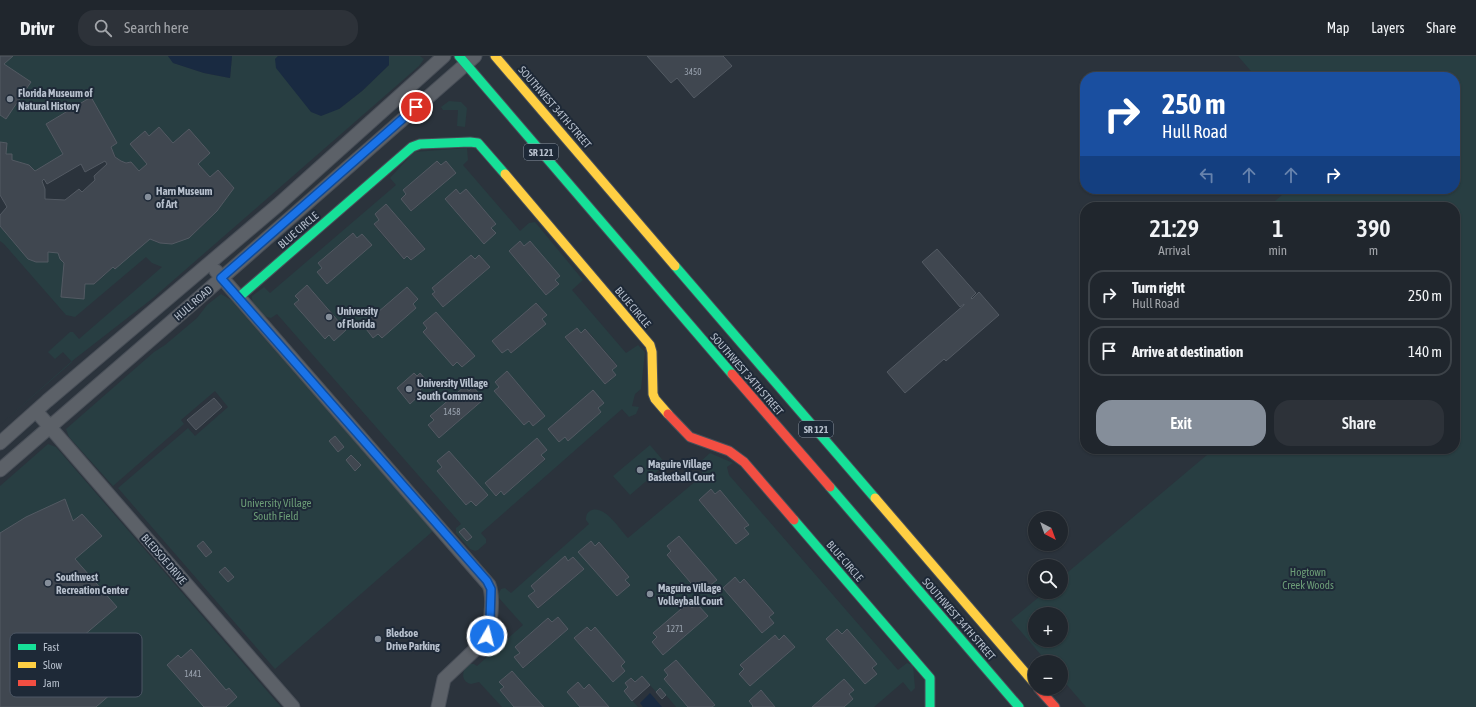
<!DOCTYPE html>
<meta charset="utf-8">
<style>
:root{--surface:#20262d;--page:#2d3239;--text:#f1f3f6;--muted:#a2a5aa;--line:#3d4349;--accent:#858e9a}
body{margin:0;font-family:"Asap Condensed",sans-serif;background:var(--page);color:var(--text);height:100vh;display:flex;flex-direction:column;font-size:15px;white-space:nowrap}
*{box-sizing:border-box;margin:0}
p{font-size:13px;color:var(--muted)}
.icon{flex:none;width:22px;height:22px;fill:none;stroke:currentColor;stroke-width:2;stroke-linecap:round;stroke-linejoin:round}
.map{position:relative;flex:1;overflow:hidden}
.side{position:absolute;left:1080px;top:146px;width:380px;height:252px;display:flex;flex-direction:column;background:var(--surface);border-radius:16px;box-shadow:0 1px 3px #0004,0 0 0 1px var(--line)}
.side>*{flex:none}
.top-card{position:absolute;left:1080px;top:16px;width:380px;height:122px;border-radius:16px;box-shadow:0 1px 3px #0004,0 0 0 1px var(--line);background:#1a4fa0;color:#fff;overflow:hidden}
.needle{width:26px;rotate:139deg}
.tools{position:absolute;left:1028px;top:455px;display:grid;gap:8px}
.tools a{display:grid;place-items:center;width:40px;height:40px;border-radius:50%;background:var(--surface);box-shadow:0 1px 3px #0004,0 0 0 1px var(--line);font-size:20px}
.pin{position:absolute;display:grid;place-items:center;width:34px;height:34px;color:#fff;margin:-17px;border:2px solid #fff;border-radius:50%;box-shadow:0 1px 4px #0007}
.me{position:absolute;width:44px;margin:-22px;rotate:8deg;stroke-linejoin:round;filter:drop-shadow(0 0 3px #0008)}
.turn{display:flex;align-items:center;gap:14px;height:84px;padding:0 16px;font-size:18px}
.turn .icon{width:52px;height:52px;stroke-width:2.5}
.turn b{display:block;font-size:28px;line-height:34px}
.lanes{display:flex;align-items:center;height:38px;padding:0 16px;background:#0003;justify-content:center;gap:20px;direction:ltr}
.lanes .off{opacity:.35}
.eta{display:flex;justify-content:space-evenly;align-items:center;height:68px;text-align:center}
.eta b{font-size:24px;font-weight:600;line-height:28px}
.cta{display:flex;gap:8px;margin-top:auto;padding:8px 16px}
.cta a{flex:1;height:46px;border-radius:16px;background:var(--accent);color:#fff;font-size:16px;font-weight:600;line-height:46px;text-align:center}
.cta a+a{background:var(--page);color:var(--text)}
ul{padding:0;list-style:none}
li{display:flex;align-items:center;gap:12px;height:50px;margin:0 8px 6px;padding:0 8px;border:2px solid var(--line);border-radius:16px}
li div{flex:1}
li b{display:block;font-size:15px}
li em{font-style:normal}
header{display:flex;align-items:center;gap:24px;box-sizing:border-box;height:56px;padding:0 20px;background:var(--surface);border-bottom:1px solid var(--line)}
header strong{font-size:19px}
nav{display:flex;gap:22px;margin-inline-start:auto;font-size:14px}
.search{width:280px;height:36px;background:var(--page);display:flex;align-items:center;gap:10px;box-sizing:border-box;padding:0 14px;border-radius:16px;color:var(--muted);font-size:15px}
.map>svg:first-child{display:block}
</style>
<header>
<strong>Drivr</strong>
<div class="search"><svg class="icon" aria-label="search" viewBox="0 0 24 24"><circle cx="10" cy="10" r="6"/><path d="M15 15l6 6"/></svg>Search here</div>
<nav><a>Map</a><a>Layers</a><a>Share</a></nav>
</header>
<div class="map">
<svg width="1476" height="651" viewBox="0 0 1476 651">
<rect width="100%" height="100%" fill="#2b333c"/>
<!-- green -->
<path fill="#283e42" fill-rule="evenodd" d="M13,0H168L174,7L204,17L230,22L232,0H278L275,3L339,53L362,35L389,9V0H420L424,3L419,10L153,242L72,305L0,369L72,306L63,296L55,303L48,296L70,276H73L79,283L162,211L152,207L146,201L75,261L66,259L4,188L0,185V170L28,203L36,206H47L48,196L58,197L60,203L64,207L61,241L84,242L85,228H95L113,211L150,183C183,203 217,156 234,132L219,114L210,121L198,108L210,97L189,73L173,87L159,71L149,80L145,75L130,88L147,108L139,115L131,106C119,108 115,100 111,91L117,87L91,41L46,68L63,98L35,115L29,109L12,104L6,98L7,87L0,86V59L6,63L31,26L4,8Z
M1238,0H1476V651H1086L1061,622V606H1047L1011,564L1045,536H1061V522L1214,393H1455V151H1268L1289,133H1455V21H1256ZM1035,558H1061V584H1035Z
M449,45L461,46L467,52L465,71L457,70L458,54H443L441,51Z
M467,92L468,104L463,109L520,175L529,167L535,166L583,224L572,234L626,297L638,289L645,296L641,333L635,338L632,350L639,351L636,358L629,361L622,353L481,477L486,483V487L478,494L475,495L470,493L456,477V472L461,468L277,258L271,262C262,261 251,249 252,240L264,231L270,237L396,129L390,122L414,96ZM437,105L441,109L446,105L456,117L412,155L401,143L406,138L403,134ZM456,133L460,138L466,133L496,168L491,172L484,188L445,143ZM386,148L425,192L412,204L407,200L403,203L374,169L379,164L375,158ZM352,177L357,182L362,178L372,189L327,227L317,216L322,212L318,207ZM520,185L524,190L530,185L558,228L546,239L509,195ZM471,199L475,203L479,199L490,211L443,251L432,239L435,236L432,232ZM307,229L346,273V274L329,279L325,283L294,248L299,244L295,240ZM407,231L418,243L413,248L416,252L382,282L378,278L373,281L363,269ZM537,247L547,259L542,263L545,268L512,297L508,293L492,285ZM436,256L474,300L462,311L457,306L453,309L423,267ZM576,272L581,277L586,273L617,309L612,314L616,319L606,328L565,282ZM507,316L545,360L533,370L494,335L499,331L495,326ZM414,317L417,320L420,317L426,324L423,327L425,330L420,334L422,338L410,348L397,332ZM465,330L469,335L474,331L484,343L439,382L428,370L434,364L430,360ZM593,334L598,352L601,356L559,385L548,373ZM537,383L547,394L541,399L545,404L504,439L501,435L496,440L485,427ZM449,395L488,439L476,450L471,445L466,449L437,415L442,411L437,405Z
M221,238L231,244L433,475L275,613L118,432L188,372L195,380L228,351L215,335L181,364L184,368L113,430L69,381L66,373L154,296L165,289L197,262L207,249Z
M48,388L56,391L281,651H0V430Z
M650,389L666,408L630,439L613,420Z
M710,397L733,407L727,411L729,419L898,614L907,607L913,609L915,632L911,636L903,626L874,651H844L853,643L849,638L854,634L844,623L812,651H775L761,635L749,645L753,650L752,651H712L715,649L676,604L664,614L668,619L664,623L688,651H676L660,632L656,636L642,620L635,626L631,622L625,627L628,631L624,635L638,651H609L589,628L584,633L578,627L567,636L580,651H544L512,615L500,625L504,631L500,634L514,651H502L479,626L471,628C460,625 462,615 468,608H474L477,610L523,569L499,542L498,539L501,533L505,532L511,537L589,468L586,464C586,459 587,456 592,454C606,450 620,474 628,482L703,419L700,412V406ZM711,433L715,438L720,434L749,469L744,472L749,478L737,488L699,444ZM679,480L716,524L705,534L700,529L696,533L667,500L671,495L667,490ZM591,485L595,490L600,486L629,520L625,524L630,529L617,540L579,496ZM564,501L568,505L573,501L584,513L539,552L528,540L535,535L531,530ZM735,522L740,527L745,523L774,557L769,561L774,567L762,577L723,532ZM688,547L692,552L697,548L707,560L657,581L654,577ZM558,561L568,573L524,612L514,601L520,597L515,591L548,562L552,566ZM587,571L591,575L595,572L625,606L621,610L625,615L613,626L574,582ZM837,573L842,578L847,573L877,617L865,628L826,583ZM775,579L779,584L784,579L794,591L750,630L739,618L744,613L741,608Z"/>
<!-- water -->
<path fill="#192a41" d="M168,0H232L230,22L204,17L173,7Z
M278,0H389V9L362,35L339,53L321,60L311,56L276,12L275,3Z
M650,637L662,651H643L640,647Z"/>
<!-- building -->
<path fill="#404750" stroke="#535a63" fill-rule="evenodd" d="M0,0H13L4,8L31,26L6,63L0,59Z
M647,0H723L732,10L694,42L677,22L671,27Z
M91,41L117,87L111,91L115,101L121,105L126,107L131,106L139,115L147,108L130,88L145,75L149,80L159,71L173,87L189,73L210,97L198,108L210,121L218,114L234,132L217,155L189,182L172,188L160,187L150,183L115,213L113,211L94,228H85L84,243L61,241L64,207L60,203L58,197L48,196V206H36L28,203L0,170V159L7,151L0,139V86L7,87L6,98H12V104L29,109L35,115L63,98L46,68ZM105,105L107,108L94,120L95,124L82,136L79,133L65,144L45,143V133L42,125L44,123L47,128L81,108L85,116Z
M437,105L441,109L446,105L456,117L411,155L401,143L406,138L403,134Z
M456,133L460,138L466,133L496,168L491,172L496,177L484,188L445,143Z
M386,148L425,193L411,204L407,200L404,203L374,168L379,164L375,158Z
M353,177L357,182L362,178L372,189L327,228L317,216L322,212L318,207Z
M520,185L524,190L530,185L560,220L555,224L559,228L546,239L509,195Z
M937,193L976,237L971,242L972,243L979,236L999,259L946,305L944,303L905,337L887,316L964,249V248L960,251L922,206Z
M471,199L475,203L479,199L490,211L443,251L432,238L435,236L432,232Z
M307,229L346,274L334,285L329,279L325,283L294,248L299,244L295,240Z
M407,231L418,243L413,248L416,252L382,282L378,278L373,282L363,269Z
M536,247L547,259L542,263L546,268L511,297L508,293L502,297L492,285Z
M436,256L475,300L462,311L457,306L453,310L423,276L427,272L423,267Z
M577,272L581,277L585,273L617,310L612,314L616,319L605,328L565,281Z
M507,315L545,360L533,370L529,365L524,369L494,335L499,331L495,326Z
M414,317L417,320L420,317L426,324L423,327L425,330L420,334L422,337L410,348L397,332Z
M465,330L469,335L473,331L484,343L439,382L428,369L434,364L430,360Z
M593,334L604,347L598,352L601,356L568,385L565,381L559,386L548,373Z
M214,342L222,351L196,374L187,364Z
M335,380L344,391L338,396L329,385Z
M537,382L547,394L541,399L545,403L504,439L501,435L496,440L485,427Z
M449,395L488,439L476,450L471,445L466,449L437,415L442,411L437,405Z
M351,399L361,409L355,415L346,404Z
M711,433L715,438L720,434L749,469L744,472L749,478L736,488L699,444Z
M65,443L73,465L82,458L102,480L75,503L117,551L76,586L75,584L70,589L112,637L96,651H0V477L26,461Z
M464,472L472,481L467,485L459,476Z
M679,480L717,524L704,534L700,529L696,533L667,499L671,495L667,490Z
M203,485L212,496L206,501L197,490Z
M591,485L595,490L599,486L629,521L625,524L630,529L617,540L578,496Z
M565,500L568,505L573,501L584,513L538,552L528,540L535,535L531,530Z
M225,511L234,521L228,526L219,516Z
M735,521L740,527L744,523L774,557L769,561L774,567L762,577L723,532Z
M688,547L692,552L697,548L708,560L663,599L652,586L657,581L653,577Z
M558,561L568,573L523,612L514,601L520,597L515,591L548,562L552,566Z
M587,571L591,575L595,571L625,606L621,610L625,615L613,626L574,582Z
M837,573L842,578L847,573L877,608L872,612L877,618L865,628L826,583Z
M775,579L779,584L784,579L795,591L750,630L739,618L744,613L740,609Z
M191,593L226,634L229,632L237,641L226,651H204L167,609L178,599L181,602Z
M676,604L715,649L712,651H688L664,623L668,619L664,614Z
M512,615L533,639L544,651H514L500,634L504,631L499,626Z
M642,620L650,629L632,645L624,635L628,631L625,627L631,622L635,626Z
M844,623L854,634L849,638L853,643L844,651H812Z
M578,626L584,633L589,628L609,651H580L567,636Z
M660,632L666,639L662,643L656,636Z
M761,634L775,651H752L753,650L749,645Z"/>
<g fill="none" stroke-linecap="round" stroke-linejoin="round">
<defs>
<path id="street" d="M216,215L489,529C494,541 491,574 484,585L444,623L438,651
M36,355L293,651
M0,387L47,345L278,149L444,0
M0,414L200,241L475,0"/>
<path id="fast" d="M459,0L732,318
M675,210L875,442
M238,242L412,91L420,88L470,86L478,87L505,118
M830,431L1019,651
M794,464L930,622V651"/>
<path id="slow" d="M495,0L675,210
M505,118L650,289L652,296L653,338L655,343L668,358
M875,442L1035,628"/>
<path id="jam" d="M732,318L830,431
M668,358L690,381L729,395L744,406L794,464
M1038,632L1055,651"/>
</defs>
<!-- street casing -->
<use href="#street" stroke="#494f58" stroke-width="15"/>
<!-- fast casing -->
<use href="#fast" stroke="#494f58" stroke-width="11"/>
<!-- slow casing -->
<use href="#slow" stroke="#494f58" stroke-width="11"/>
<!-- jam casing -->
<use href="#jam" stroke="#494f58" stroke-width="11"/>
<!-- street -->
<use href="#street" stroke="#5c6168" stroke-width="13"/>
<!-- fast -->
<use href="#fast" stroke="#16e098" stroke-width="9"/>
<!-- slow -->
<use href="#slow" stroke="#ffcf43" stroke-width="9"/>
<!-- jam -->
<use href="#jam" stroke="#f24e42" stroke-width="9"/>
</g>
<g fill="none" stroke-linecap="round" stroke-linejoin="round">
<defs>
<path id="route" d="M416,51L221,222L487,525L491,533L490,565L487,580"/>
</defs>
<!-- route casing -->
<use href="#route" stroke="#114b97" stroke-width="10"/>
<!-- route -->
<use href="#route" stroke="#1a73e8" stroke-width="7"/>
</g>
<!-- markers -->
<g fill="#858e9a" stroke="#1e2937" stroke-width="1.5">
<circle cx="10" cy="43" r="4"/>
<circle cx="148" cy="141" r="4"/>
<circle cx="329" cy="261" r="4"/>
<circle cx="409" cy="333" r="4"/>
<circle cx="640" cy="414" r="4"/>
<circle cx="48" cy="527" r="4"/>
<circle cx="650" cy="538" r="4"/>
<circle cx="378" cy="583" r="4"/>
</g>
<g text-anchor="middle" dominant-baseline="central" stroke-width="4" stroke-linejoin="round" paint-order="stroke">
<!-- number labels -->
<g font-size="9" fill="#98a1ad">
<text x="693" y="16">3450</text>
<text x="452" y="356">1458</text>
<text x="675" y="573">1271</text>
<text x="193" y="618">1441</text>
</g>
<!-- shield labels -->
<g fill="#1e2937" stroke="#88929f" stroke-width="1">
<rect x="524" y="88" width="34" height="16" rx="3"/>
<rect x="799" y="365" width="34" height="16" rx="3"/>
</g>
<g font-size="10" font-weight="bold" fill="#b6bfcc">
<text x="541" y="96">SR 121</text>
<text x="816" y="373">SR 121</text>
</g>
<!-- poi labels -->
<g font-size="11" font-weight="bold" fill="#b6bfcc" stroke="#1e2937" text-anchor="start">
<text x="18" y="37">Florida Museum of<tspan x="18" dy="13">Natural History</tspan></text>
<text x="156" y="135">Harn Museum<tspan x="156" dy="13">of Art</tspan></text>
<text x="337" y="255">University<tspan x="337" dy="13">of Florida</tspan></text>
<text x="417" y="327">University Village<tspan x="417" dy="13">South Commons</tspan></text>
<text x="648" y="408">Maguire Village<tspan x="648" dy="13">Basketball Court</tspan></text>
<text x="56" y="521">Southwest<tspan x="56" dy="13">Recreation Center</tspan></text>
<text x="658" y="532">Maguire Village<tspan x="658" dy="13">Volleyball Court</tspan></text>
<text x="386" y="577">Bledsoe<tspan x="386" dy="13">Drive Parking</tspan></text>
</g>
<!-- street labels -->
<g font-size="11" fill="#b6bfcc" stroke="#1e2937">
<text transform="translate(555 51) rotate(49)">SOUTHWEST 34TH STREET</text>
<text transform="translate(298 174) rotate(-41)">BLUE CIRCLE</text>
<text transform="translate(193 247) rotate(-41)">HULL ROAD</text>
<text transform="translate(633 251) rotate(50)">BLUE CIRCLE</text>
<text transform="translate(747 318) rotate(49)">SOUTHWEST 34TH STREET</text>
<text transform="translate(164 503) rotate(49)">BLEDSOE DRIVE</text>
<text transform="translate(845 505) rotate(49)">BLUE CIRCLE</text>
<text transform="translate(959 563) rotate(49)">SOUTHWEST 34TH STREET</text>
</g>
<!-- park labels -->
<g font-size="11" fill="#6c9d77" stroke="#1e2937">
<text x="276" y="447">University Village<tspan x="276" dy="13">South Field</tspan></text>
<text x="1308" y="516">Hogtown<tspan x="1308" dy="13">Creek Woods</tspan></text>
</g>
</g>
<!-- legend -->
<rect x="10" y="577" width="132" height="64" rx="6" fill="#1e2937" stroke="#4c5664" stroke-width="1"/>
<rect x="18" y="588" width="18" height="6" fill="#16e098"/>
<rect x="18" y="606" width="18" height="6" fill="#ffcf43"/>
<rect x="18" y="624" width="18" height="6" fill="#f24e42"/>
<g font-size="11" fill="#b6bfcc">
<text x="43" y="595">Fast</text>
<text x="43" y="613">Slow</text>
<text x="43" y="631">Jam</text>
</g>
</svg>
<div class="tools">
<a><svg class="needle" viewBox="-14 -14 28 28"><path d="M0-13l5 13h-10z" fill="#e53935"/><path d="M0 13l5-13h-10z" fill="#a2a5aa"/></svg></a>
<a><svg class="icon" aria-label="search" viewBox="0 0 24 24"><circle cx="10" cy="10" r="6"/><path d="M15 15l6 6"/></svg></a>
<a>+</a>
<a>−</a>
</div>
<div class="pin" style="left:416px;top:51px;background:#d93025"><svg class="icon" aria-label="arrive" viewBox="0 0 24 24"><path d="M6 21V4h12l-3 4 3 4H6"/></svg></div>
<svg class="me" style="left:487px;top:580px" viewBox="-20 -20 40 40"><circle r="17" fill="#1a73e8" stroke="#fff" stroke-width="3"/><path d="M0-11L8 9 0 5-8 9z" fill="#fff"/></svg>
<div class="top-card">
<div class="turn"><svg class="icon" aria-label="right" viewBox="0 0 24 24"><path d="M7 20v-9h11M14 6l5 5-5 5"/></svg><div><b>250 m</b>Hull Road</div></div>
<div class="lanes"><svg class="icon off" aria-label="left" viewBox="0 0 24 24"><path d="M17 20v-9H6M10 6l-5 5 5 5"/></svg><svg class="icon off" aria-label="ahead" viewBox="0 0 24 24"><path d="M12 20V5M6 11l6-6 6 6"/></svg><svg class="icon off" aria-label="ahead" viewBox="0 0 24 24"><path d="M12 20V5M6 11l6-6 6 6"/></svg><svg class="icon" aria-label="right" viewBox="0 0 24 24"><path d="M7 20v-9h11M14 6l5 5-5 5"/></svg></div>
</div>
<section class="side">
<div class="eta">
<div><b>21:29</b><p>Arrival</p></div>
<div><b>1</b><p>min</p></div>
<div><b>390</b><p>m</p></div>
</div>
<ul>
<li><svg class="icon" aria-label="right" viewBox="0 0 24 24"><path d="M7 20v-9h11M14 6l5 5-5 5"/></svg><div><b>Turn right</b><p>Hull Road</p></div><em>250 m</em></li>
<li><svg class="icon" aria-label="arrive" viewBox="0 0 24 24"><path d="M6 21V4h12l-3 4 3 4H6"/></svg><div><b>Arrive at destination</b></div><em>140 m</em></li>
</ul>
<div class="cta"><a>Exit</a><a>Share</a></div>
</section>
</div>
